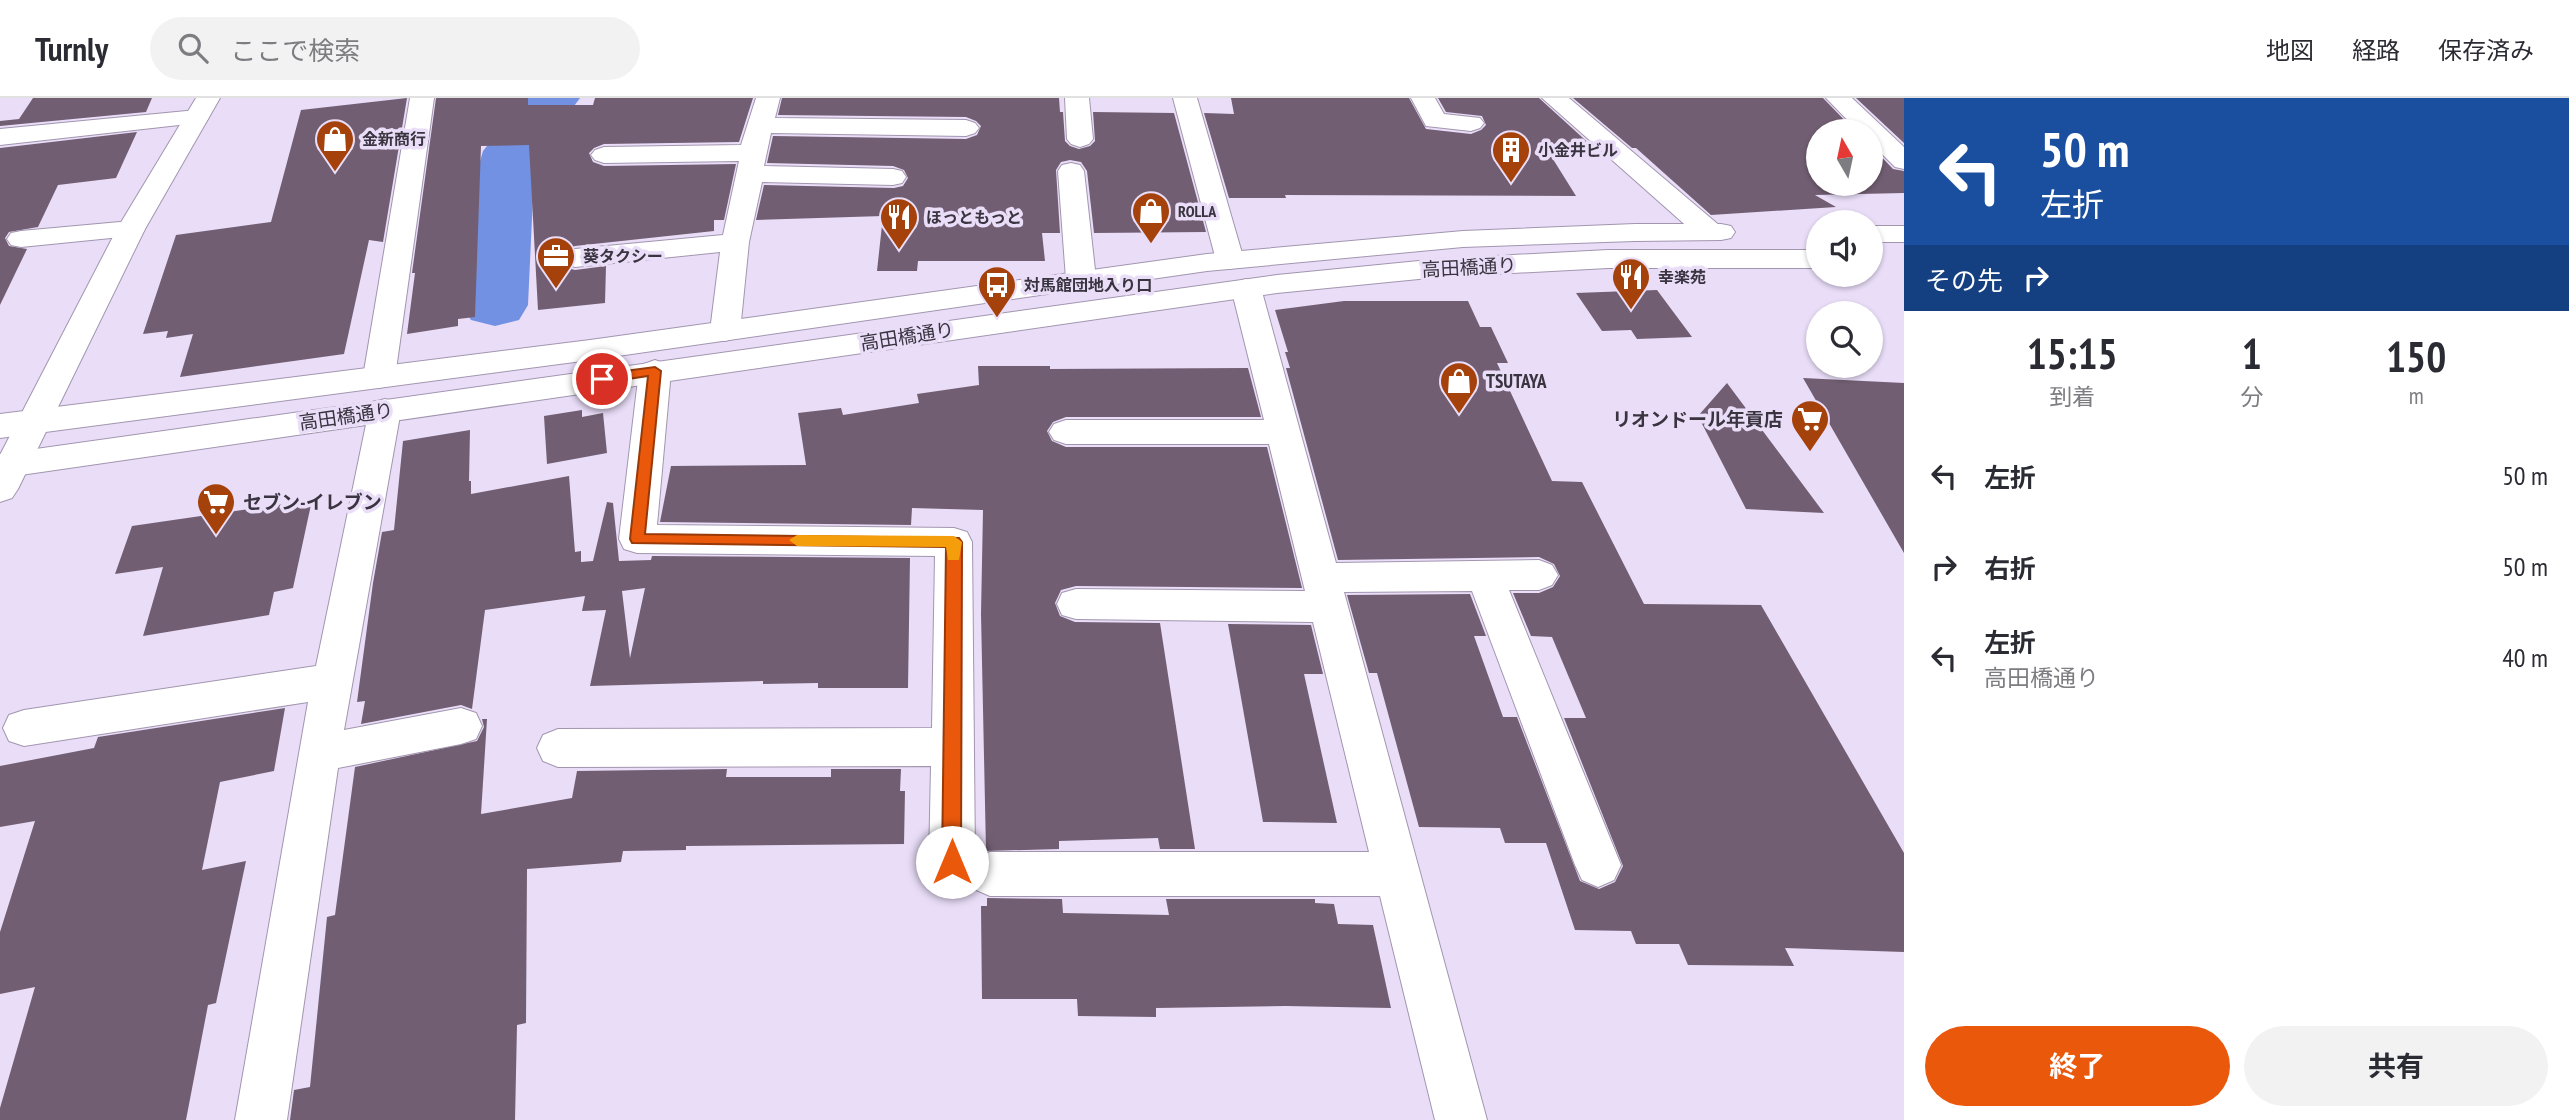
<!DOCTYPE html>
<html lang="ja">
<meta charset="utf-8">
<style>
:root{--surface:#fff;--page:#f2f2f3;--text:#2b2b33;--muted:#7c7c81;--line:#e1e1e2;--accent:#ea580c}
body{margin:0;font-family:"PT Sans Narrow","Noto Sans JP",sans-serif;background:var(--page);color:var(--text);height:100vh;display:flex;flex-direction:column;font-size:26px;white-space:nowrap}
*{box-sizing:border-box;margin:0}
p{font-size:23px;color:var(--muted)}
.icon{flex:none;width:38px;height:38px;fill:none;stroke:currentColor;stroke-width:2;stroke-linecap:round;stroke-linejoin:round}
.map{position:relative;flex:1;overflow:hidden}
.drawer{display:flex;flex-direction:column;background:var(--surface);width:665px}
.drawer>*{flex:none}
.hud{background:#1a4fa0;color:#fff;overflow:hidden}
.needle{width:46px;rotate:351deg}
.buttons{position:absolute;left:1806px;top:21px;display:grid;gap:14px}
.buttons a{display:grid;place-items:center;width:77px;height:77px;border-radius:50%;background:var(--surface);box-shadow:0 2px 5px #0004;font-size:35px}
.pin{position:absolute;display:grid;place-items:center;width:60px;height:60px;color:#fff;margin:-30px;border:4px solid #fff;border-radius:50%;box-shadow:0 2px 7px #0007}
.me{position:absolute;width:77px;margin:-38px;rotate:0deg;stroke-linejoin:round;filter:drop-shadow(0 0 5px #0008)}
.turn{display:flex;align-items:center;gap:24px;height:147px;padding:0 21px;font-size:32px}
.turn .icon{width:91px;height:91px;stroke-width:2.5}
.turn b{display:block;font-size:49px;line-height:60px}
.then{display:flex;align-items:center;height:66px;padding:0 21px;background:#0003;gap:14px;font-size:26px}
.eta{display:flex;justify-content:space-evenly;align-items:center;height:119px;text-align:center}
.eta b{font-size:42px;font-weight:700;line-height:49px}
.primary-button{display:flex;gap:14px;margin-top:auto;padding:14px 21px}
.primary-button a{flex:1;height:80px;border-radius:42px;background:var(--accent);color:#fff;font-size:28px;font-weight:700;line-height:80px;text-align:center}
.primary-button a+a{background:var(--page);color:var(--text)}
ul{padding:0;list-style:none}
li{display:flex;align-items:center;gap:21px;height:91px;padding:0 21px}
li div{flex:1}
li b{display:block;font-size:26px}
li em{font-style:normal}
header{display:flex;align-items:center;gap:42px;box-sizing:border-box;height:98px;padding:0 35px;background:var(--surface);border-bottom:2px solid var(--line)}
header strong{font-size:33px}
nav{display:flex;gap:38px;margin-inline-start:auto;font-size:24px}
.search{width:490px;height:63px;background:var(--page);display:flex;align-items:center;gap:18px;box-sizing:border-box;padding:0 24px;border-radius:38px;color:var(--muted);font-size:26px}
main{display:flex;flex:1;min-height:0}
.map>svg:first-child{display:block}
</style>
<header>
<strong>Turnly</strong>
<div class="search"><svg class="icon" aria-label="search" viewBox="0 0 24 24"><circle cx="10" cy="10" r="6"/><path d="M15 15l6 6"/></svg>ここで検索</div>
<nav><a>地図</a><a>経路</a><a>保存済み</a></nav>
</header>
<main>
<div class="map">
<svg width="1904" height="1022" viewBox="0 0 1904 1022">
<rect width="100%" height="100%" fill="#e9ddf8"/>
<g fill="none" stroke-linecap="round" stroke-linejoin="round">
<!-- river -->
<path fill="#7391e3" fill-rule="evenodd" d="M525,0H580L540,54L534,77L528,207L519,222L495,228L471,222L462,207L476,77L483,53Z"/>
</g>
<!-- building -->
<path fill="#715e72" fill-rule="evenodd" d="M33,0H152L146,14L0,28V23L19,21Z
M407,0L383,144L369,142L344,256L180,279L193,236L166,240L168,233L143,236L176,137L271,124L301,12Z
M436,0H528V7H593L595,0H753L739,44L604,46L594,50L589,55L593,64L604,68L736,66L724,122H714V133L575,148L563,153L559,161L564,169L575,172L606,168L605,205L538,212L529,47L481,48L475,219L458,221V228L407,236L415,175H412Z
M782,0H1059L1060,14H1063L1065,43L1070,48L1079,51L1090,48L1095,43L1093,14L1174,15L1206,134L1094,135L1087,73L1081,64L1070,62L1061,64L1056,72L1060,135H1042L1045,163H918L917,173H877L883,118L756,122L764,87L894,90L903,88L908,80L904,72L893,68L767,65L773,38L966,41L977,37L981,28L976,23L966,19L778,17Z
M1231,0H1409L1426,31L1471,36L1481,32L1486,27L1482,18L1446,14L1438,0H1539L1594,50H1546L1576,98L1285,97L1286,100H1229L1204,15L1234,16Z
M1573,0H1823L1855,33H1818V86H1871V48L1893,71L1904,73V95L1815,97L1836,109L1711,117L1636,50H1632Z
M1856,0H1904V45Z
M137,34L116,80L58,87L38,129L9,134L5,140L9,148L27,151L0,207V50Z
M1657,192L1692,239L1637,241L1631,232L1602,233L1576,195Z
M1344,203H1468L1480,229H1491L1508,265H1497L1552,383L1582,384L1644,506L1761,507L1904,755V854L1785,850L1794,868L1688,867L1679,846H1636L1631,833L1575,832L1546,745H1505L1500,730L1419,729L1377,575H1369L1347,497L1470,496L1486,538H1474L1503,619H1517L1580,783L1599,791L1615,784L1623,768L1564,620H1586L1552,539L1531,538L1513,495H1539L1553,489L1560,478L1554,466L1539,459L1338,462L1286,270H1290L1285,254H1288L1275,212Z
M978,268H1050V271L1248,270L1261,319H1066L1053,324L1047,333L1052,343L1066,349H1267L1302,490L1076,488L1061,492L1055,505L1060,518L1075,524L1160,525L1195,751H1160L1158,740L1059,743V751L986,753L981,516L983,412L912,410L911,427L660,424L671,368L806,367L798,315L841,310L843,317L919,305L917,296L979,287Z
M1803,280L1904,285V455Z
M1727,285L1824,415L1746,411L1698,318Z
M582,312V319L603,315L607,355L547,366L544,318Z
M470,332L469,383H471V396L569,378L575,454L581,453V464L593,463L607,404L613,405L619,463L651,462L652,458L910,460L908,590H818V585L763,586V583L590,588L606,512L582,513L585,498L485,512L472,611L461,607L361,626L365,603L357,604L373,485L382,434L394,432L403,343ZM645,490L630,560L622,493Z
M312,402L293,490L274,494L269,517L143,538L163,469L115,476L132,428Z
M1228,526L1311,527L1323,576H1304L1337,725L1263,724Z
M285,610L274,673L220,684L202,772L246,763L216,905L208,907L186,1022H0V1010L35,889L0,896V834L35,723L0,729V668L94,650L98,639Z
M482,621H487L481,716L572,700L577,673L727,671L726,679H831V671H901L900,693H905L904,746L686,748V752L623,753L621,764L527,771L526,925L517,927L515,1022H290L294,992L310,989L327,819L335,817L355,669L477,643L484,629Z
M987,800L1062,801L1063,815L1169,817L1166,801H1315V805L1334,806L1338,826L1373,827L1391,910L1286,908L1156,910V919L1078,918L1077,901H982L981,808H987Z"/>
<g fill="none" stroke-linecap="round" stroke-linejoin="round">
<defs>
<path id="minor" d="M410,0H434L395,279L390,287L379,290L368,287L363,279Z
M756,0H780L775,20L966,22L975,25L979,30L975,35L966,38L771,35L764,68L893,71L902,73L906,79L902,85L893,87L762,84L749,144L740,233L736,240L725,243L714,240L710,233L720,154L575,169L565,166L561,160L565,154L575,151L723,137L739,63L604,65L595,62L591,57L595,52L604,49L741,47Z
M1065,0H1089L1093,41L1089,46L1080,49L1071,46L1067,41Z
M1173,0H1197L1244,162L1240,168L1230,171L1220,168L1216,162Z
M1411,0H1435L1444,16L1480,20L1484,25L1480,30L1471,33L1426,28Z
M1542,0H1569L1720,128L1724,134L1720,140L1710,142L1700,140Z
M1826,0H1852L1904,49V71L1895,69L1871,45V33H1858Z
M197,12L206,14L209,19L206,24L0,47V31Z
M1071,65L1080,67L1084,73L1096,181L1091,187L1081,190L1071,187L1066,181L1058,73L1062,67Z
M131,123L141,125L145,131L141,137L21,149L11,147L7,141L11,135L21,133Z
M1246,181L1256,184L1261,190L1336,465L1539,462L1552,467L1558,477L1552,487L1539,492H1509L1621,767L1614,782L1598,789L1582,782L1575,767L1472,493L1344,494L1487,1022H1435L1380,798H990L974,791L968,779L952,785L936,779L929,764L931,668L558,669L543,663L537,650L543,637L558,631L932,630L935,458L637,455L624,451L619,441L639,273L644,266L655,262L666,266L671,273L657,427L954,430L967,434L972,444L975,760L990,754H1369L1313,524L1076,521L1062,517L1057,506L1062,495L1076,491L1305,493L1269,346H1066L1054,342L1049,334L1054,326L1066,322H1264L1231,190L1236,184Z
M385,301L397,304L401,312L344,632L461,610L476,615L482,628L476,641L461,646L338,670L287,1022H235L308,604L24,648L9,643L3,630L9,617L24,612L316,568L369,312L373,304Z"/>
<path id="tertiary" d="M196,0H220L145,131L18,391L12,400L0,404V357L117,131Z"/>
<path id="trunk" d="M1635,126H1721L1731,128L1735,134L1731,140L1721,142L1635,143L1463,149L1207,173L590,262L0,340V316L590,242L1207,156L1463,133Z
M1871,128H1904V144H1871Z
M1608,152H1818V170H1608L1439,179L1277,195L0,380V356L1277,177L1439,161Z"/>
</defs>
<!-- minor casing -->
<use href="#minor" stroke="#a296af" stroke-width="2"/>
<!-- tertiary casing -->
<use href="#tertiary" stroke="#a296af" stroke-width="2"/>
<!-- trunk casing -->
<use href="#trunk" stroke="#a296af" stroke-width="2"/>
<!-- minor -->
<use href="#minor" fill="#fff" fill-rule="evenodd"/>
<!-- tertiary -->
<use href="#tertiary" fill="#fff" fill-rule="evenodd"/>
<!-- trunk -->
<use href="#trunk" fill="#fff" fill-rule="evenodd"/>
</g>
<!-- route -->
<path fill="#ea580c" stroke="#983908" stroke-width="2" d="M655,269L661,273L645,436L959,440L962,444L961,764L958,770L952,773L945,770L942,764L946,449L632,445L630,441L648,278L602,285L595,281L602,276Z"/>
<!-- slow -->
<path fill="#f59e0b" d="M797,437L954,438L962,444L959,462H948L946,449L797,448L789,442Z"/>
<!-- icons -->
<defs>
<symbol id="shop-pin" viewBox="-11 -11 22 30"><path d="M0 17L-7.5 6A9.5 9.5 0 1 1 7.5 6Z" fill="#a5410b" stroke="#e9ddf8"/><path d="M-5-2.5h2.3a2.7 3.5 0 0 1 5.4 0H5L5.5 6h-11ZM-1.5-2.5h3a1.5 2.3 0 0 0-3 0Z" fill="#fff"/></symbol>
<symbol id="building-pin" viewBox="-11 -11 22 30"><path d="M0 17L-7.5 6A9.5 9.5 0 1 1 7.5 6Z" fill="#a5410b" stroke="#e9ddf8"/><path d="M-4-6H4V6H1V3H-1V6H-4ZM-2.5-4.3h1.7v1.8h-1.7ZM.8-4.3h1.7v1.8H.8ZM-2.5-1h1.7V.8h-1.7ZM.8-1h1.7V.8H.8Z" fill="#fff"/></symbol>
<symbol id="restaurant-pin" viewBox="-11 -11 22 30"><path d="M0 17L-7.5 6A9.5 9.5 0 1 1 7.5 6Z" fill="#a5410b" stroke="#e9ddf8"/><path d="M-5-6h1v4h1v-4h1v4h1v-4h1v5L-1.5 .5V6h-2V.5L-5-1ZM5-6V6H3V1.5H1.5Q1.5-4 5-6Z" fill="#fff"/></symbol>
<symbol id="office-pin" viewBox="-11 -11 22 30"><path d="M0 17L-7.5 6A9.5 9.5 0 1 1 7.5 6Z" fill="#a5410b" stroke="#e9ddf8"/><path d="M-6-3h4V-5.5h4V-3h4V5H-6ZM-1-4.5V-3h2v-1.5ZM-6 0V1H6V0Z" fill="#fff"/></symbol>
<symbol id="bus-pin" viewBox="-11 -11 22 30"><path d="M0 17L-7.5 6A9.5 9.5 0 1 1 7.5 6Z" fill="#a5410b" stroke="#e9ddf8"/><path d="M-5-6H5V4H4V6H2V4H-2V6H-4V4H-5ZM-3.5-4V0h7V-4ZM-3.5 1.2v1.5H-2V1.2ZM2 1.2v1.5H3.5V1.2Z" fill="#fff"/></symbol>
<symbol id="supermarket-pin" viewBox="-11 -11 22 30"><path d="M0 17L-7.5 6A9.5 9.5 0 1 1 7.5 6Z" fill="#a5410b" stroke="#e9ddf8"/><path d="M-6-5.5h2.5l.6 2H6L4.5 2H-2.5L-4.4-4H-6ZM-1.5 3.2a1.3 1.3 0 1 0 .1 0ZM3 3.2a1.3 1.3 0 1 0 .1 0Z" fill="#fff"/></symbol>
</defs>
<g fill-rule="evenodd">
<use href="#shop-pin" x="313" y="19" width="44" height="60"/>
<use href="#building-pin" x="1489" y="30" width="44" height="60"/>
<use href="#shop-pin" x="1129" y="91" width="44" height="60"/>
<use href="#restaurant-pin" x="877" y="97" width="44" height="60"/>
<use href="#office-pin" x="534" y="136" width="44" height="60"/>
<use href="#restaurant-pin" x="1609" y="157" width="44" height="60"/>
<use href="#bus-pin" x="975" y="165" width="44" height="60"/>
<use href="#shop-pin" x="1437" y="261" width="44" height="60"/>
<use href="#supermarket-pin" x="1788" y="299" width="44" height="60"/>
<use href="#supermarket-pin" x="194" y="382" width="44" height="60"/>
</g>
<g text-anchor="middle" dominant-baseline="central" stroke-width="7" stroke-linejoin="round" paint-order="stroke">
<!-- far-poi labels -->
<g font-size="16" font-weight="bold" fill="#39343f" stroke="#e9ddf8" text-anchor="start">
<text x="362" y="41">金新商行</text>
<text x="1538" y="52">小金井ビル</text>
<text x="1178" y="113">ROLLA</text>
<text x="926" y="119">ほっともっと</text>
<text x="583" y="158">葵タクシー</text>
<text x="1658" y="179">幸楽苑</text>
<text x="1024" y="187">対馬館団地入り口</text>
</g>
<!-- street labels -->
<g font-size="19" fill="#39343f" stroke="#e9ddf8">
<text transform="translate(1469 169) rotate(-3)">高田橋通り</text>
<text transform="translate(907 238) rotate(-9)">高田橋通り</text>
<text transform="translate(346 318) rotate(-8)">高田橋通り</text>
</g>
<!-- poi labels -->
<g font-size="19" font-weight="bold" fill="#39343f" stroke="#e9ddf8" text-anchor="start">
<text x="1486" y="283">TSUTAYA</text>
<text x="1783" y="321" text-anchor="end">リオンドール年貢店</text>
<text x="243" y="404">セブン-イレブン</text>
</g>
</g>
</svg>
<div class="buttons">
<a><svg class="needle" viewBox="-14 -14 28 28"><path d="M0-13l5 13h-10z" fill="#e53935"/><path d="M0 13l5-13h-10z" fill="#7c7c81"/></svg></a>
<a><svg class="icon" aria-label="sound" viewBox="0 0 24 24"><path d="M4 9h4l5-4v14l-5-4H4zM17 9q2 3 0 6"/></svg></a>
<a><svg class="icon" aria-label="search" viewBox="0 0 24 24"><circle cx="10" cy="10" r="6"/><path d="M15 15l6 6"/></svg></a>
</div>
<div class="pin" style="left:602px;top:281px;background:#d93025"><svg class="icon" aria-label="arrive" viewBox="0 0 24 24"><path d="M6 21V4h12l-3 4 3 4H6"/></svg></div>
<svg class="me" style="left:952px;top:764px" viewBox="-20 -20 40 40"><circle r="19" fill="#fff"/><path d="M0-13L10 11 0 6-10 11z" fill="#ea580c"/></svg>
</div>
<section class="drawer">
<div class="hud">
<div class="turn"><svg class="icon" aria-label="left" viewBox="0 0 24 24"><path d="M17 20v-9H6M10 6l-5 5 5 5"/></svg><div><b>50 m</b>左折</div></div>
<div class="then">その先<svg class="icon" aria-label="right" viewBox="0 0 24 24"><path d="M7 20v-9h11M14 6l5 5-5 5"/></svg></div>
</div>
<div class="eta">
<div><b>15:15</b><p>到着</p></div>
<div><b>1</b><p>分</p></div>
<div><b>150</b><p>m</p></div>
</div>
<ul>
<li><svg class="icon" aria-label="left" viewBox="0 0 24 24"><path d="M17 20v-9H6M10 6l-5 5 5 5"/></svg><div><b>左折</b></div><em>50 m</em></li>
<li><svg class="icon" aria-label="right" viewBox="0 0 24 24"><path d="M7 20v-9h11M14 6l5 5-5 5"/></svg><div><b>右折</b></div><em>50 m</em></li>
<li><svg class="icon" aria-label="left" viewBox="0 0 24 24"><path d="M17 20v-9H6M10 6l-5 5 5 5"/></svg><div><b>左折</b><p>高田橋通り</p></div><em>40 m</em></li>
</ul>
<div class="primary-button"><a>終了</a><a>共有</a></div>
</section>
</main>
